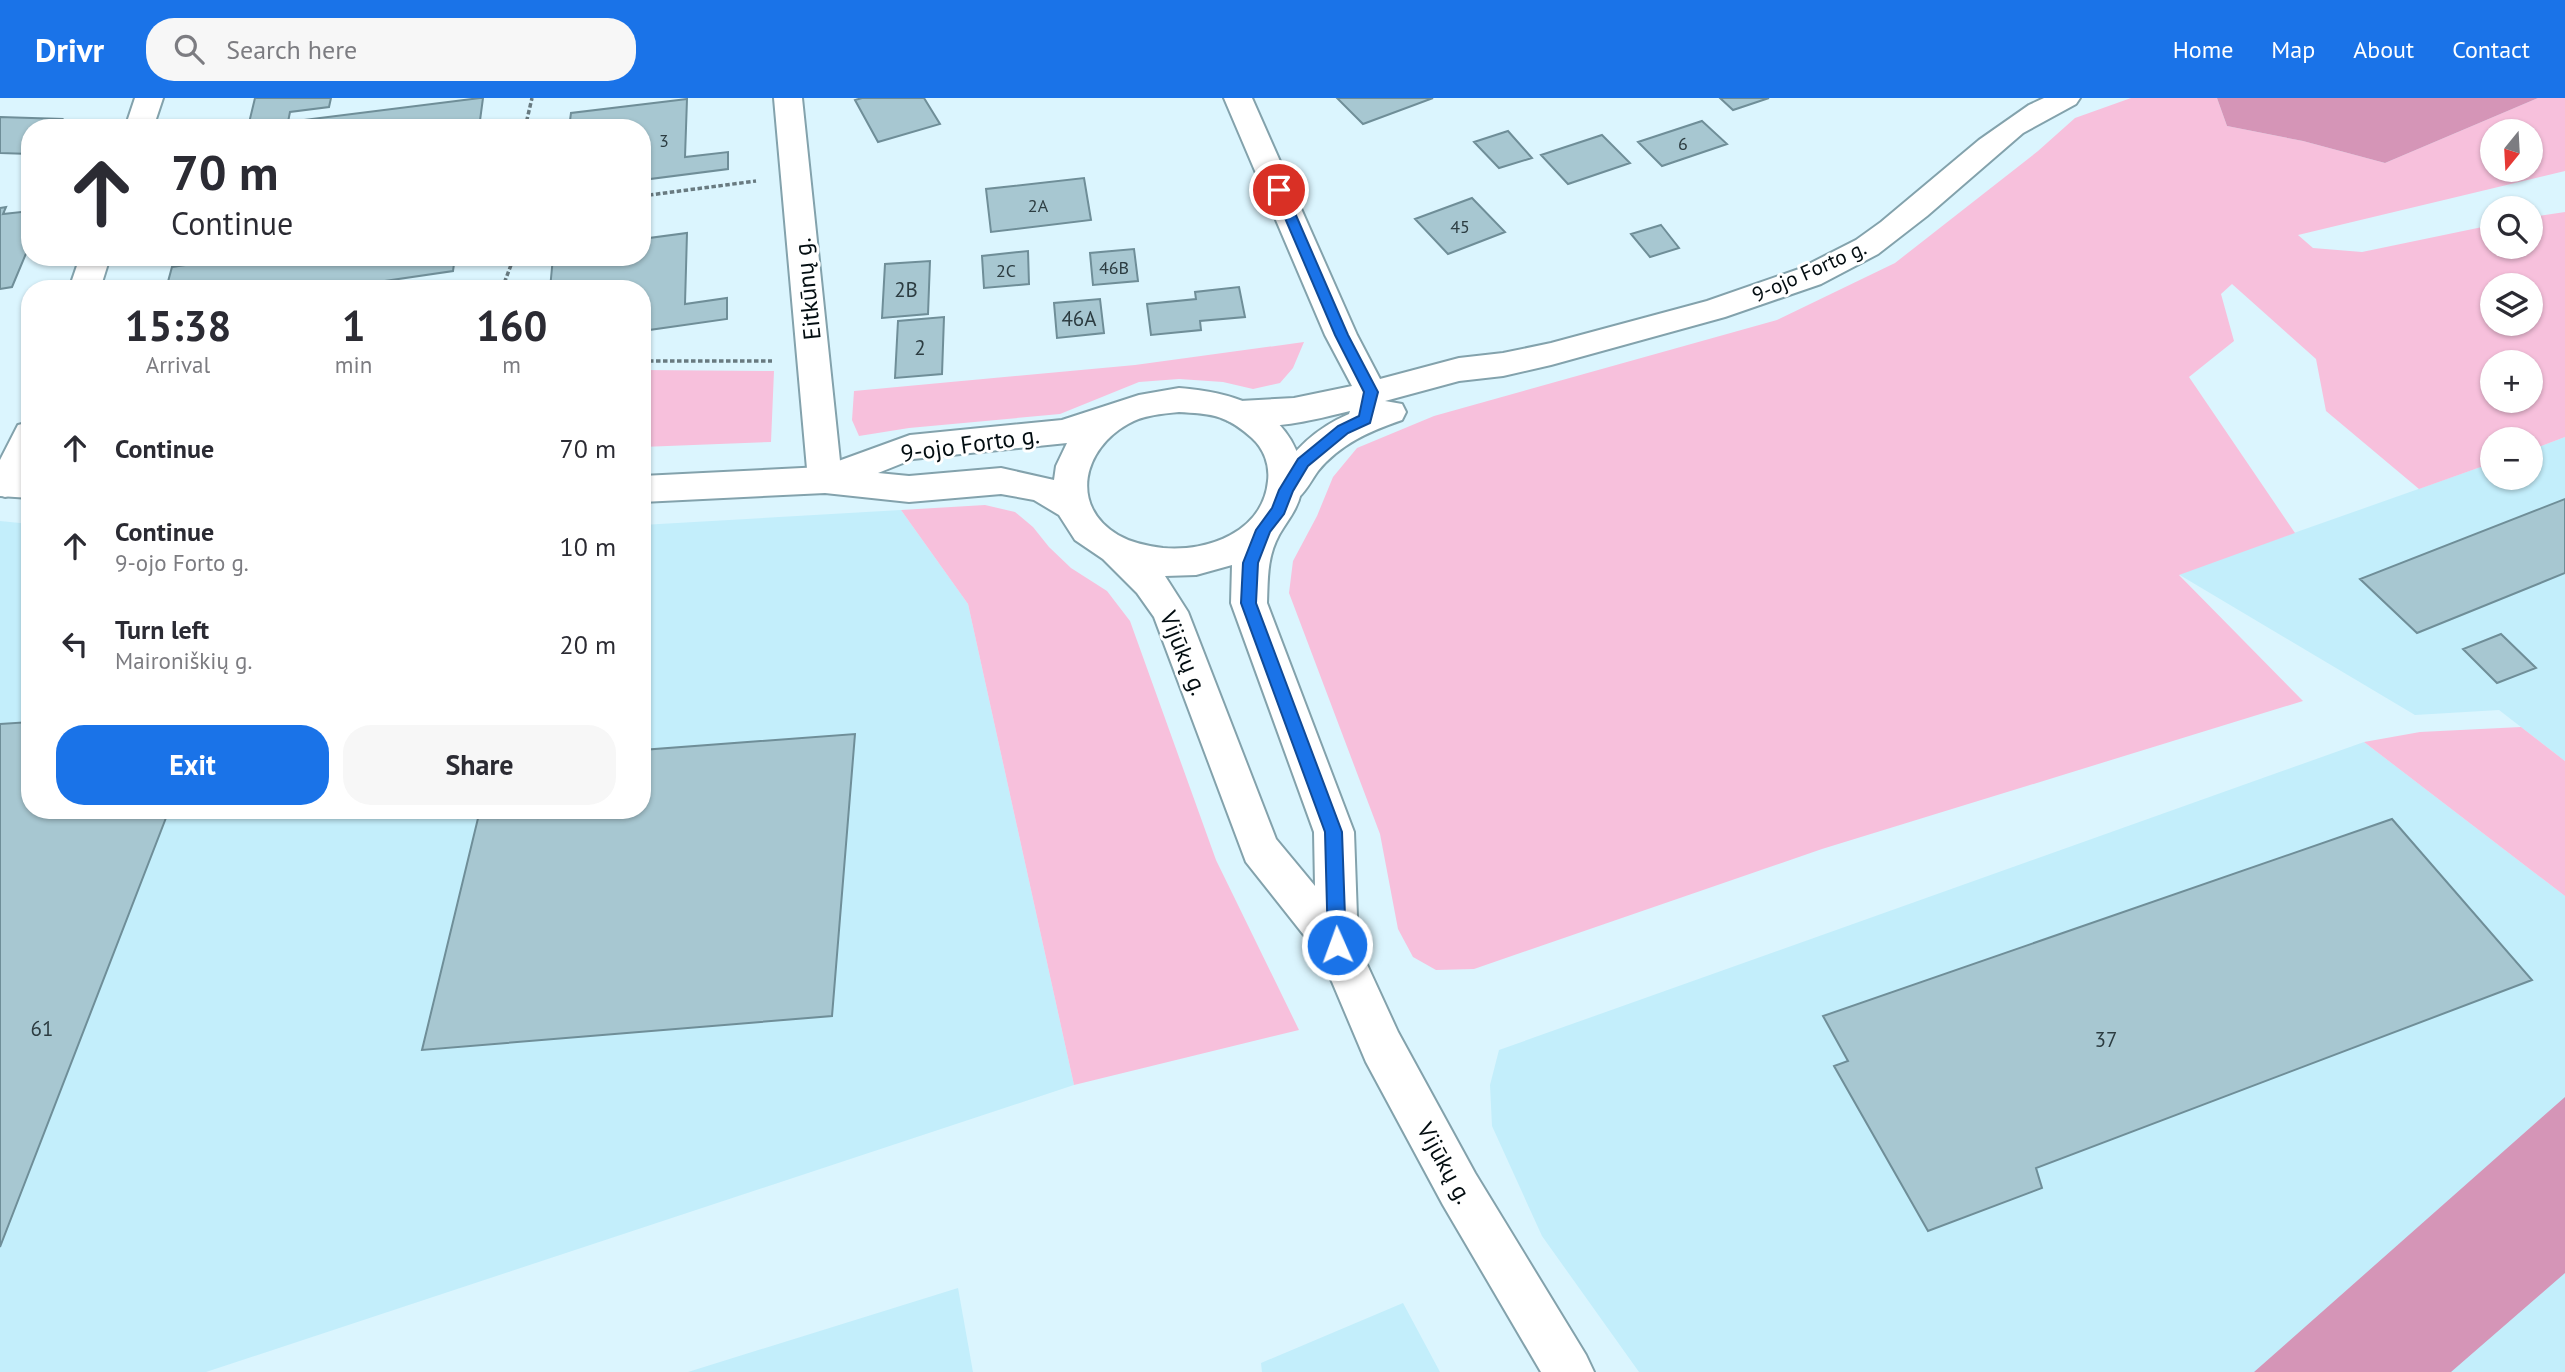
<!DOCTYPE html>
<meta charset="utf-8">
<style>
:root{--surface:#fff;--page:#f7f7f7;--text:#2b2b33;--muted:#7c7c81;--accent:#1a73e8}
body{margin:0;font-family:"PT Sans",sans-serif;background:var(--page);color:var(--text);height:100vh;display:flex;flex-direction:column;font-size:26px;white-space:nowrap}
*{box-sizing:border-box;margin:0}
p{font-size:23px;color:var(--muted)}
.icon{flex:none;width:38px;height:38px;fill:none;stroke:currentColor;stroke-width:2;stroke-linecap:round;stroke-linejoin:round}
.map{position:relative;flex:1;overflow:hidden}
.panel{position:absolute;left:21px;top:182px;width:630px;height:539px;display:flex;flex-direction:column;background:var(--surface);border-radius:28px;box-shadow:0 2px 5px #0004}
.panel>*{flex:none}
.guide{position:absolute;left:21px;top:21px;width:630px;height:147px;border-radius:28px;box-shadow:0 2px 5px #0004;background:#fff;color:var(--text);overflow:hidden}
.needle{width:46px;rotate:198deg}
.tools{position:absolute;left:2480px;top:21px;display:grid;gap:14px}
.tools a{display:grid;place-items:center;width:63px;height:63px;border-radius:50%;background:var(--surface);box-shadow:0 2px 5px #0004;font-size:35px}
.pin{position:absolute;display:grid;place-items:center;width:60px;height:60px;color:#fff;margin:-30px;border:4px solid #fff;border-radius:50%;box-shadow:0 2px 7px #0007}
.me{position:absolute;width:77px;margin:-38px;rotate:358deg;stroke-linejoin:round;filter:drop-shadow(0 0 5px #0008)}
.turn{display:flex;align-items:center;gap:24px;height:147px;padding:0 35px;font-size:32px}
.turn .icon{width:91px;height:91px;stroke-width:2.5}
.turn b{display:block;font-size:49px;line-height:60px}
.eta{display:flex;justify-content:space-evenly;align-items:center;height:119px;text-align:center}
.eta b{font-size:42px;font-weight:800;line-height:49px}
.button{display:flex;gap:14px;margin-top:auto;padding:14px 35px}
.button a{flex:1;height:80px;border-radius:28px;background:var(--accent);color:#fff;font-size:28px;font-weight:800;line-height:80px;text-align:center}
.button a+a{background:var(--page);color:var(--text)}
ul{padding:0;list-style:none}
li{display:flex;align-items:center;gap:21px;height:98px;padding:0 35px}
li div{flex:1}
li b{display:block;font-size:26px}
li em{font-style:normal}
header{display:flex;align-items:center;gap:42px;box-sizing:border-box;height:98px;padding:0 35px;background:var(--accent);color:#fff}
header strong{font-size:33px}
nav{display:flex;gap:38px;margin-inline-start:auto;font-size:24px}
.search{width:490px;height:63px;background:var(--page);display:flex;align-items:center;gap:18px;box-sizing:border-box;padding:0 24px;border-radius:28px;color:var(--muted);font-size:26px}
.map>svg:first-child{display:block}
</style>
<header>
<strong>Drivr</strong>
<div class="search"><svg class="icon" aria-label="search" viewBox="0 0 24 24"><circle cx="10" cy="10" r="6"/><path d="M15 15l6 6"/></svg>Search here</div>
<nav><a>Home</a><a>Map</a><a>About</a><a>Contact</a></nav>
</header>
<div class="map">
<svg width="2565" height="1274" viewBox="0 0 2565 1274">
<rect width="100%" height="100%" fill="#dbf5fe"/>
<!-- built -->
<path fill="#c3eefb" d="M2565,339V663L2499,612L2415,617L2178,476L2492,365V380H2530L2531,352Z
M901,412L968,506L1074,987L206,1274H0V423L30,426V712H642V427Z
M2364,644L2565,798V1274H1639L1542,1138L1492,1028L1490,987L1499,952Z
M958,1190L973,1274H688Z
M1403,1205L1440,1274H1262L1261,1265Z"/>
<!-- green -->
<path fill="#f7c0dc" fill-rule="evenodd" d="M2131,0H2217L2227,28L2303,43L2385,65L2538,0H2565V73L2298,137L2313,150L2362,154L2492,127V149H2530L2531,119L2565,114V339L2531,352L2530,341H2492V365L2419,391L2326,313L2316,261L2232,186L2221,196L2234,243L2189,279L2295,435L2179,477L2303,603L1822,751L1474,871L1436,872L1413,859L1398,831L1380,736L1289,495L1293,463L1317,418L1333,379L1357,350L1434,318L1777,222L1895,165L2038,53L2075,20ZM2492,33H2530V72H2492ZM2492,187H2530V226H2492ZM2492,264H2530V303H2492Z
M1304,244L1293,270L1280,285L1253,291L1223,284L1179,281L1139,284L1060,316L909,330L859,338L852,322L854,293L1135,267Z
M642,272L774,273L771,344L642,349Z
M985,407L1015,414L1033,429L1049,449L1071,470L1107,493L1130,523L1216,762L1299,932L1074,987L968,506L901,412Z
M2521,629L2565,663V798L2364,644L2420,634Z"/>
<!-- forest -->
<path fill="#d595b7" d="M2217,0H2538L2385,65L2303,43L2227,28Z
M2565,999V1175L2451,1274H2254Z"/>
<!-- building -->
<path fill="#a7c7d1" stroke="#6f8e98" stroke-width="2" d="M255,0H331L329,9L290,14L288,24L248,29Z
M483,0L479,30H239L480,0Z
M862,0H924L940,26L878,44L855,2Z
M1337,0H1433L1363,26Z
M1720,0H1769L1733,12Z
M687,1L685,59L728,54V71L642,82V30H569L571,15Z
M0,19L62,21L55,30H30V56L0,55Z
M1702,23L1727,46L1662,68L1638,44Z
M1508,33L1532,60L1499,70L1474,44Z
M1602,37L1630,65L1568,86L1541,57Z
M1084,80L1091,122L991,134L986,91Z
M1472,100L1505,134L1448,156L1415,121Z
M6,109L3,116L30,113V146L12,189L0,191V110Z
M1661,127L1679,150L1650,159L1631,136Z
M687,135L685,206L727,200V221L642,233V191H550L553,159H642V141Z
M1134,151L1138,183L1093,187L1090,155Z
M1028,153L1029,186L984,190L982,158Z
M240,159H455L453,173L330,191H166L172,169Z
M930,163L928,216L882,220L885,166Z
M1239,189L1245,219L1200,223L1201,232L1151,237L1147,206L1196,201L1195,194Z
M1100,201L1104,235L1057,240L1054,205Z
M944,219L942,276L895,280L898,223Z
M2565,401V475L2417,535L2360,481Z
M2501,536L2536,570L2497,585L2463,551Z
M30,624V712H169L0,1149V626Z
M855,636L832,918L422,952L480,712H642V652Z
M2392,721L2532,882L2036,1070L2042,1090L1928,1133L1834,968L1848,963L1823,918Z"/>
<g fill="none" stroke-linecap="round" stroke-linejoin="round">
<defs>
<path id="minor" d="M135,0H163L153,30H125Z
M774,0H802L842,382L837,391L825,395L813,391L808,382Z
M1224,0H1252L1357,237L1380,281L1459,260L1503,255L1551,245L1707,203L1799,171L1856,142L1881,124L1979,42L2029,7L2044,0H2080L2076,6L2023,35L1927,118L1878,156L1821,186L1725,219L1551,267L1503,278L1459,283L1385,303L1402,306L1406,314L1402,322C1370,333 1340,346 1318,373C1312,381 1307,392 1299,399C1292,407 1283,404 1274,401L1269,392C1287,358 1313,331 1349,316L1350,313C1313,322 1266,335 1228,323L1224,315L1228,307L1240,303L1294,300L1352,288L1325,237Z
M80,159H110L100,191H69Z
M30,324V370L17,395L5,399L0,397V362L18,327Z"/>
<path id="major" d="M1179,290C1226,294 1275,305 1296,352C1302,366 1305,380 1301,394C1298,411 1287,423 1279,437C1267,459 1268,480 1267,505L1354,734L1358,847L1398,934L1475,1075L1586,1257L1594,1274H1541L1443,1107L1366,964L1322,860L1246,764L1154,519L1137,495L1103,461L1075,442L1059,417L1034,402L1001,396L909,404L825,395L642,404V378L822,369L910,337L1062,322L1139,297ZM1179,314C1193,315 1208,315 1221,320C1233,324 1243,332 1252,340C1264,351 1270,367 1268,383C1263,434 1208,454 1163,450C1147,448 1132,445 1118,437C1069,408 1083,351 1128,326C1143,317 1161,316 1179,314ZM1067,345L1056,368L1054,382L1001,370L909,378L878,375L913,361ZM1232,467L1231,505L1314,734L1315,788L1276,741L1188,514L1165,478L1196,477Z
M0,372L30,374V400L0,398Z"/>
</defs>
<!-- minor casing -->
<use href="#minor" stroke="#83a2ac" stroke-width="4"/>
<!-- major casing -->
<use href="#major" stroke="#83a2ac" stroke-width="4"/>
<!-- path -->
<path stroke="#687a80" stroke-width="3.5" stroke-dasharray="4.5 2.5" stroke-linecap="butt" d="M525,30L532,0
M642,98L756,83
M502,191L514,159
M642,263H772"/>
<!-- minor -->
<use href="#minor" fill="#fff" fill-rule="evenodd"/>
<!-- major -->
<use href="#major" fill="#fff" fill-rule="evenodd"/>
</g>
<!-- route -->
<path fill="#1a73e8" stroke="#114b97" stroke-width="2" d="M1279,88L1285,92L1348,237L1378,294L1370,325L1348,335L1308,368L1293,393L1284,416L1270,434L1258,465L1256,505L1342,734L1346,847L1343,853L1337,855L1331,853L1328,847L1325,734L1241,505L1243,465L1256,432L1272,410L1279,392L1298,361L1338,328L1359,318L1364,294L1335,237L1273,92Z"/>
<g text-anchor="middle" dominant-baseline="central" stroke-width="6" stroke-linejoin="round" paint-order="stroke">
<!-- far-number labels -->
<g font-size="18" fill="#2c3c41">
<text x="664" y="42">3</text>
<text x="1683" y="45">6</text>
<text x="1038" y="107">2A</text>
<text x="1460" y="128">45</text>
<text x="1114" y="169">46B</text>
<text x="1006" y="172">2C</text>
</g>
<!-- far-street labels -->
<g font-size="21" fill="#030d11" stroke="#fff">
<text transform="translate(1809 173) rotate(-24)">9-ojo Forto g.</text>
</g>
<!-- number labels -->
<g font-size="21" fill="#2c3c41">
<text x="906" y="191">2B</text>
<text x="1079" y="220">46A</text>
<text x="920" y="249">2</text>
<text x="42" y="930">61</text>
<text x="2106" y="941">37</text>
</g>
<!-- street labels -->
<g font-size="24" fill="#030d11" stroke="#fff">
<text transform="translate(807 191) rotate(-96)">Eitkūnų g.</text>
<text transform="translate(970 346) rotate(-8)">9-ojo Forto g.</text>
<text transform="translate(1184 555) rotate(68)">Vijūkų g.</text>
<text transform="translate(1445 1065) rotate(61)">Vijūkų g.</text>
</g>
</g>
</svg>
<div class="tools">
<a><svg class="needle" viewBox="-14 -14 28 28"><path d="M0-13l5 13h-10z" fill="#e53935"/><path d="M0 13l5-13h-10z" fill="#7c7c81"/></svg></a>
<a><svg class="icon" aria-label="search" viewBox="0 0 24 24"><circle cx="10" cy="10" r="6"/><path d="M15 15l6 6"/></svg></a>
<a><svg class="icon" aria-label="layers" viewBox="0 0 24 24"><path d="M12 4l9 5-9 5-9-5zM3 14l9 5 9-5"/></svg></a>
<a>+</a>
<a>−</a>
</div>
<div class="pin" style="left:1279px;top:92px;background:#d93025"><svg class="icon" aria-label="arrive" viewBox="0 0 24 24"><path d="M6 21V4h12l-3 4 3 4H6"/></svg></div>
<svg class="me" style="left:1337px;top:847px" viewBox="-20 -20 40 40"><circle r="17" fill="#1a73e8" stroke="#fff" stroke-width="3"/><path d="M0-11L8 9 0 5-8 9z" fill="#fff"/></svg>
<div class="guide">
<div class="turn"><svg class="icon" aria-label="ahead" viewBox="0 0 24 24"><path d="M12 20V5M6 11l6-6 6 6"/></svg><div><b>70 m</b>Continue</div></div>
</div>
<section class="panel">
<div class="eta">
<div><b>15:38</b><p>Arrival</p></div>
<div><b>1</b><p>min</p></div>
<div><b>160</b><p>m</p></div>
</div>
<ul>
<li><svg class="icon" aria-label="ahead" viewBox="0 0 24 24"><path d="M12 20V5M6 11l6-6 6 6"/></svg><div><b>Continue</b></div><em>70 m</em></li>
<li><svg class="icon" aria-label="ahead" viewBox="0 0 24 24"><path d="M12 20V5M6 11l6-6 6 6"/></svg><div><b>Continue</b><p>9-ojo Forto g.</p></div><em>10 m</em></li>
<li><svg class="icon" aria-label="left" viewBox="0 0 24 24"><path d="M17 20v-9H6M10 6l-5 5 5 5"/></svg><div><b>Turn left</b><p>Maironiškių g.</p></div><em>20 m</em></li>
</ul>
<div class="button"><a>Exit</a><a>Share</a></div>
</section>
</div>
